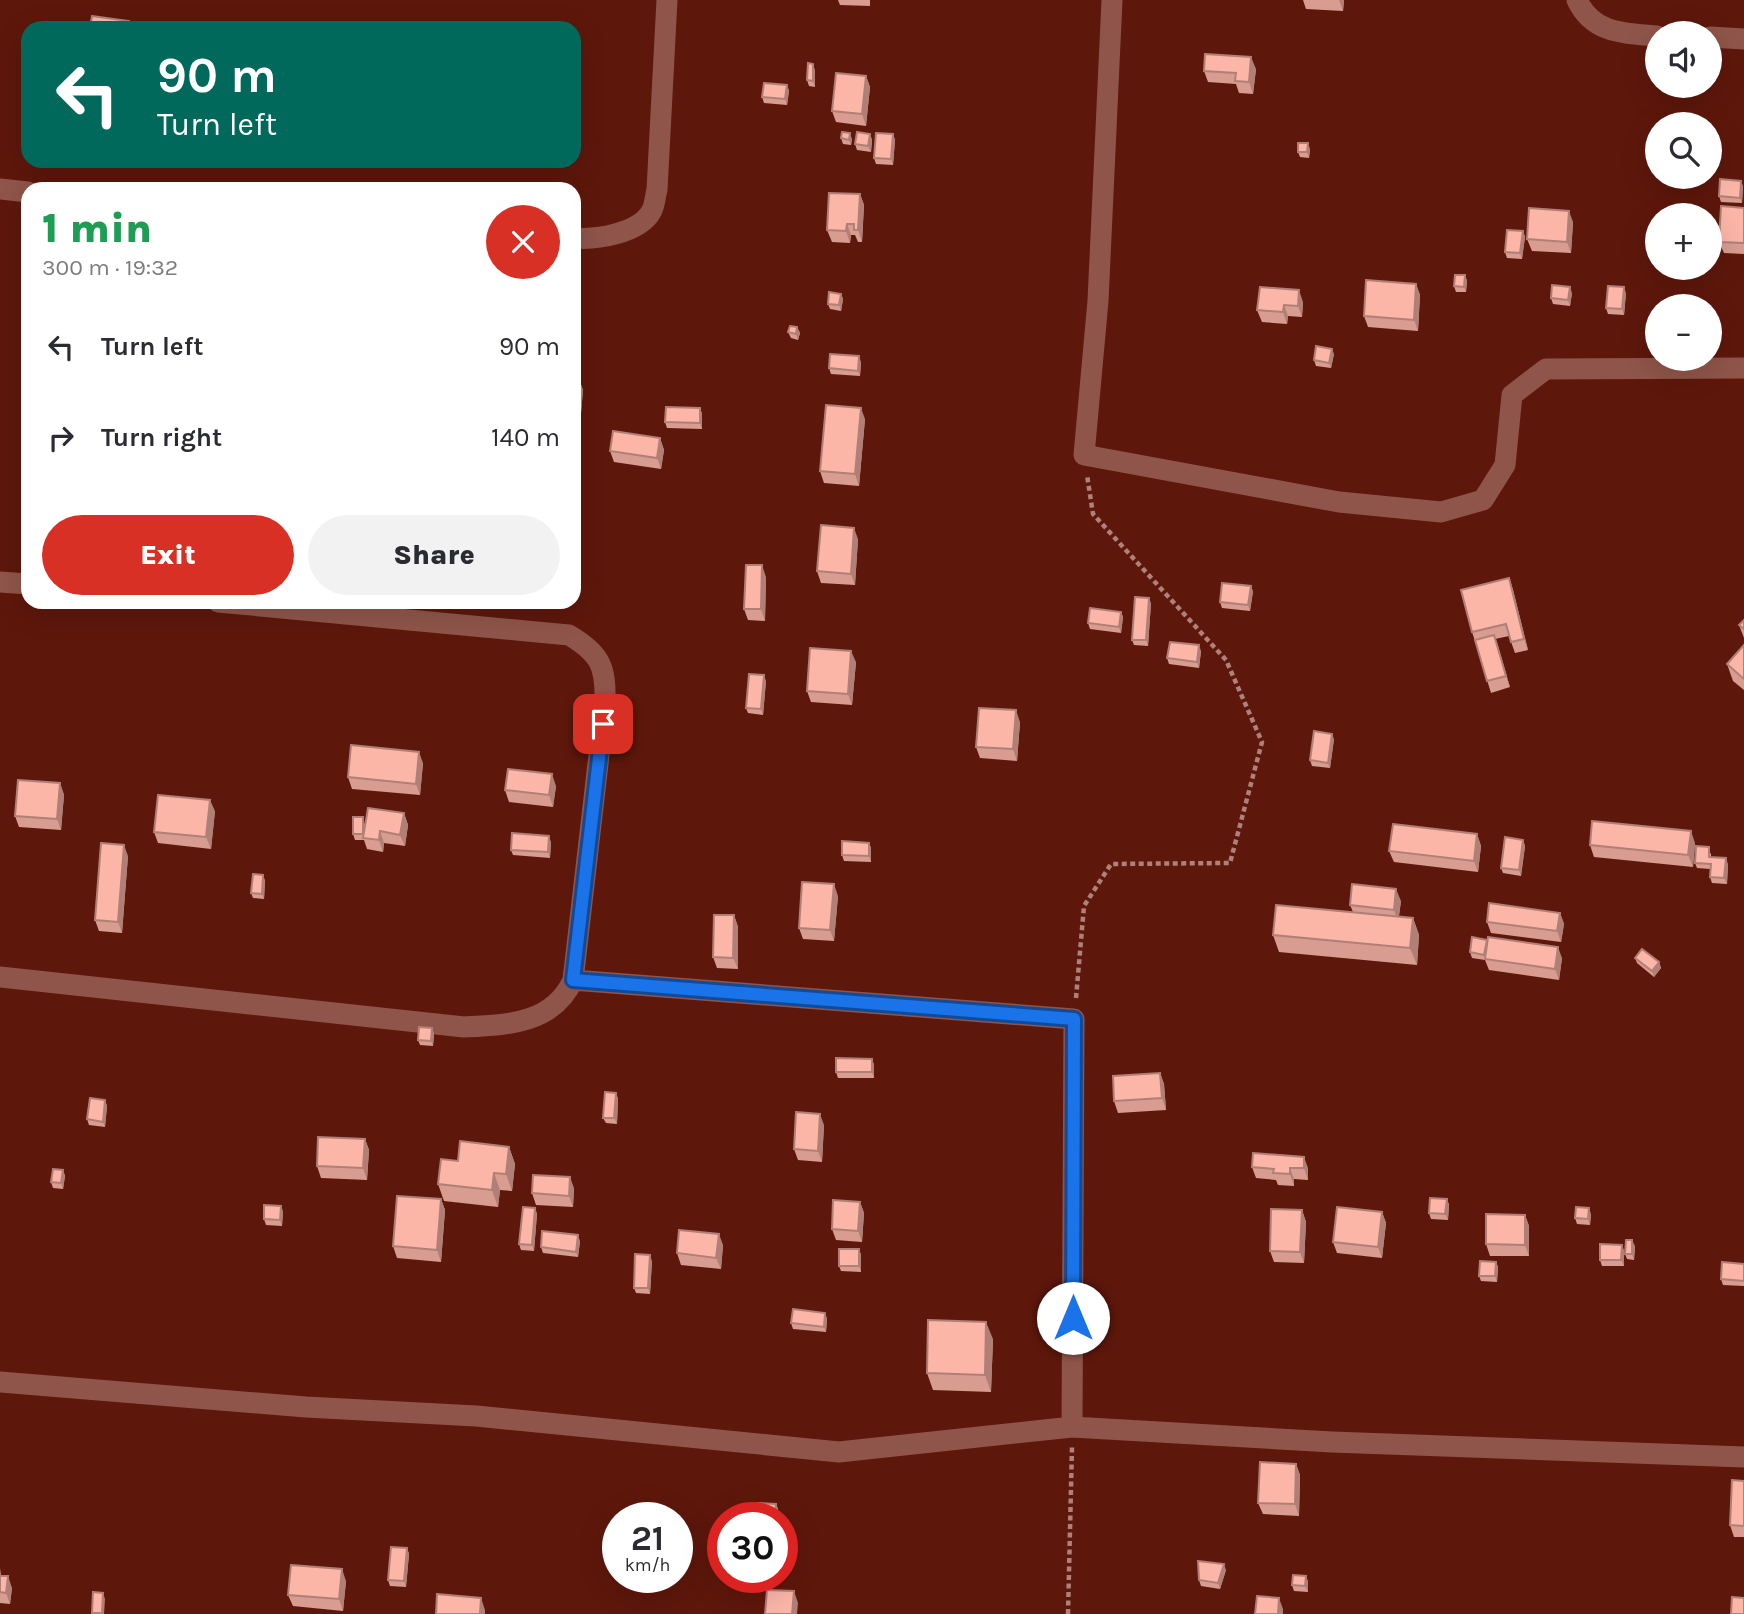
<!DOCTYPE html>
<meta charset="utf-8">
<style>
:root{--surface:#fff;--page:#f2f2f3;--text:#2b2b33;--muted:#7c7c81;--accent:#d93025}
body{margin:0;font-family:Karla,sans-serif;background:var(--page);color:var(--text);height:100vh;display:flex;flex-direction:column;font-size:26px;white-space:nowrap}
*{box-sizing:border-box;margin:0}
p{font-size:23px;color:var(--muted)}
.icon{flex:none;width:38px;height:38px;fill:none;stroke:currentColor;stroke-width:2;stroke-linecap:round;stroke-linejoin:round}
.map{position:relative;flex:1;overflow:hidden}
.details{position:absolute;left:21px;top:182px;width:560px;height:427px;display:flex;flex-direction:column;background:var(--surface);border-radius:21px;box-shadow:0 7px 28px #0002}
.details>*{flex:none}
.banner{position:absolute;left:21px;top:21px;width:560px;height:147px;border-radius:21px;box-shadow:0 7px 28px #0002;background:#00695c;color:#fff;overflow:hidden}
.controls{position:absolute;left:1645px;top:21px;display:grid;gap:14px}
.controls a{display:grid;place-items:center;width:77px;height:77px;border-radius:50%;background:var(--surface);box-shadow:0 7px 28px #0002;font-size:35px}
.speed{position:absolute;left:602px;top:1502px;display:flex;gap:14px;font-size:35px;font-weight:700;text-align:center}
.speed>*{display:grid;place-content:center;width:91px;height:91px;border-radius:50%;background:var(--surface);box-shadow:0 7px 28px #0002;line-height:1}
.speed small{font-size:18px;font-weight:400}
.speed .limit{border:10px solid #d22;background:#fff;color:#111}
.pin{position:absolute;display:grid;place-items:center;width:60px;height:60px;color:#fff;margin:-30px;border-radius:14px;box-shadow:0 4px 10px #0006}
.me{position:absolute;width:77px;margin:-38px;rotate:0deg;stroke-linejoin:round;filter:drop-shadow(0 0 5px #0008)}
.turn{display:flex;align-items:center;gap:24px;height:147px;padding:0 21px;font-size:32px}
.turn .icon{width:91px;height:91px;stroke-width:2.5}
.turn b{display:block;font-size:49px;line-height:60px}
.round{display:grid;place-items:center;flex:none;width:74px;height:74px;border-radius:37px;background:var(--page)}
.summary{display:flex;align-items:center;justify-content:space-between;height:119px;padding:0 21px}
h1{font-size:42px;font-weight:800;line-height:52px;color:#1e9e55}
.primary-button{display:flex;gap:14px;margin-top:auto;padding:14px 21px}
.primary-button a{flex:1;height:80px;border-radius:42px;background:var(--accent);color:#fff;font-size:28px;font-weight:800;line-height:80px;text-align:center}
.primary-button a+a{background:var(--page);color:var(--text)}
ul{padding:0;list-style:none}
li{display:flex;align-items:center;gap:21px;height:91px;padding:0 21px}
li div{flex:1}
li b{display:block;font-size:26px}
li em{font-style:normal}
.map>svg:first-child{display:block}
</style>
<div class="map">
<svg width="1744" height="1614" viewBox="0 0 1744 1614">
<rect width="100%" height="100%" fill="#5e170b"/>
<g fill="none" stroke-linecap="round" stroke-linejoin="round">
<!-- path -->
<path stroke="#ae827a" stroke-width="4.5" stroke-dasharray="5 3.5" stroke-linecap="butt" d="M1076,998L1084,906L1111,864L1230,863L1262,742L1226,660L1093,514L1087,475
M1068,1614L1072,1447"/>
<!-- minor -->
<path stroke="#8f554a" stroke-width="21" d="M1112,0L1098,301L1084,455L1339,502L1441,512L1483,500L1505,465L1512,395L1546,369L1744,368
M1577,0C1593,34 1624,33 1657,36
M1710,37L1744,39
M0,189L28,192
M574,238C597,240 639,233 651,212C655,206 655,196 657,190L667,0
M0,582L28,584
M0,977L464,1027C507,1025 553,1024 573,980L605,703C606,667 601,654 569,635L218,602
M573,980L1074,1019L1072,1427
M0,1382L306,1407L476,1416L839,1452L1072,1427L1332,1442L1744,1457"/>
</g>
<!-- wall -->
<path fill="#d89d90" d="M838,0H870V6L840,5Z
M1303,0H1344L1343,11L1306,9Z
M574,63H576L580,74L578,89L574,88Z
M1256,69L1253,94L1239,93L1236,84L1208,82L1204,71Z
M815,70V87L809,86L807,80Z
M866,76L870,87L866,126L836,122L832,111Z
M787,85L789,91L787,105L764,103L762,97Z
M870,134L872,140L871,152L857,150L855,144Z
M893,134L895,140L893,165L876,164L874,158Z
M841,138L852,139L851,145L843,144Z
M1310,149L1309,158L1300,157L1298,152Z
M1743,186L1742,203L1721,202L1719,196Z
M860,194L864,205L862,242H858L855,235H851L850,243L832,242L827,230Z
M1744,208V254L1724,253L1719,242Z
M1573,222L1571,253L1532,251L1527,239Z
M1523,231L1525,237L1522,259L1507,258L1505,252Z
M1465,275L1467,281L1466,292H1456L1454,286Z
M1416,284L1420,295L1418,331L1368,327L1364,316Z
M1572,293L1570,306L1553,304L1551,298Z
M1626,293L1624,315L1608,314L1606,308Z
M841,294L843,299L841,311L830,309L828,304Z
M1303,302L1302,317L1288,316L1287,324L1262,322L1257,310Z
M797,327L800,333L798,340L791,338L788,332Z
M1334,354L1331,368L1316,366L1314,360Z
M861,362L860,376L831,374L829,368Z
M574,379H579L583,390L581,413L574,412Z
M700,408L702,414V429L667,428L665,422Z
M865,419L859,486L824,483L820,471Z
M660,438L664,450L661,469L614,462L610,451Z
M858,539L855,585L821,583L817,571Z
M766,577L765,621L748,620L744,609Z
M1509,578L1513,590L1528,650L1515,653L1509,636L1495,639L1510,687L1491,693L1476,644L1472,632Z
M1253,591L1250,611L1222,608L1220,602Z
M1151,603L1148,646L1134,645L1132,640Z
M1121,612L1123,617L1121,633L1090,629L1088,623Z
M1744,620V638L1739,625Z
M1744,645V690L1733,681L1727,664Z
M1201,651L1199,668L1169,664L1167,658Z
M856,662L852,705L811,702L807,691Z
M766,681L763,715L748,713L746,708Z
M1020,722L1017,761L980,758L976,747Z
M1334,739L1330,768L1312,766L1310,760Z
M423,763L420,795L352,789L348,777Z
M60,783L64,795L61,830L19,827L15,816Z
M556,786L553,807L509,802L505,790Z
M215,811L211,849L158,843L154,832Z
M404,813L408,825L405,846L384,843L383,852L367,849L364,840H355L353,834L365,823Z
M1477,834L1481,846L1478,872L1394,862L1389,851Z
M1523,840L1525,846L1521,876L1503,873L1501,868Z
M551,842L550,858L513,855L511,850Z
M869,843L871,848V862L844,861L842,855Z
M1695,843L1693,867L1594,857L1590,845Z
M1711,853V857L1728,864L1727,884L1712,883L1710,877V869L1697,868L1695,863Z
M128,856L122,933L99,931L95,920Z
M265,880L264,899L253,898L251,893Z
M838,896L834,941L803,939L799,928Z
M1401,901L1399,916L1413,918L1419,935L1417,965L1279,952L1273,935L1353,912L1350,905Z
M1560,913L1564,924L1561,942L1491,933L1487,922Z
M734,915L738,927V969L717,968L713,957Z
M1470,952L1562,958L1559,980L1489,970L1485,960L1472,958Z
M1635,958L1659,962L1661,968L1654,977L1637,963Z
M432,1028L434,1034L433,1046L420,1045L418,1040Z
M872,1059L874,1065V1078H838L836,1072Z
M1160,1073L1164,1084L1166,1110L1118,1113L1114,1101Z
M616,1093L618,1099L617,1124L606,1123L603,1118Z
M105,1100L107,1106L105,1127L89,1125L87,1119Z
M824,1125L822,1162L798,1160L794,1149Z
M365,1139L369,1150L367,1180L321,1178L317,1166Z
M509,1147L515,1164L512,1191L500,1190L498,1207L444,1201L438,1184L458,1161Z
M1252,1167L1308,1168V1180L1294,1179V1186L1278,1185L1276,1180L1256,1178Z
M63,1170L65,1176L63,1189L53,1188L51,1182Z
M574,1188L573,1207L536,1205L532,1193Z
M441,1199L445,1210L441,1262L397,1258L393,1246Z
M1447,1199L1449,1205L1448,1220L1431,1219L1429,1213Z
M860,1202L864,1213L862,1242L836,1240L832,1229Z
M535,1208L537,1214L534,1251L521,1250L519,1244Z
M1302,1210L1306,1222L1304,1263L1274,1262L1270,1251Z
M283,1211L282,1226L266,1225L264,1219Z
M1382,1212L1386,1223L1382,1258L1337,1253L1333,1242Z
M1591,1214L1590,1225L1577,1224L1575,1218Z
M1525,1215L1529,1226V1256H1490L1486,1244Z
M580,1241L578,1257L543,1253L541,1247Z
M723,1245L721,1269L681,1265L677,1253Z
M1622,1245L1624,1251V1266H1602L1600,1260Z
M1635,1246L1634,1260L1627,1259L1625,1254Z
M859,1249L861,1255V1272L841,1271L839,1266Z
M652,1261L650,1294L636,1293L634,1288Z
M1496,1262L1498,1267L1497,1282L1481,1281L1479,1276Z
M1744,1264V1286L1723,1285L1721,1279Z
M825,1313L827,1319L826,1332L793,1329L791,1323Z
M993,1339L991,1392L933,1390L927,1373Z
M1296,1464L1300,1475L1299,1516L1263,1514L1258,1503Z
M1744,1481V1537H1734L1730,1525Z
M776,1504L778,1509L777,1517H758V1515Z
M407,1548L409,1554L406,1587L390,1586L388,1580Z
M0,1568L1,1576L12,1588L10,1604L0,1603Z
M1226,1570L1220,1589L1201,1586L1199,1580Z
M1306,1576L1308,1582V1592L1294,1591L1292,1585Z
M346,1581L343,1611L293,1606L288,1595Z"/>
<!-- shaded-wall -->
<path fill="#b07f76" d="M1339,0H1344L1343,11Z
M1251,57L1256,69L1253,94L1249,82Z
M576,63L580,74L578,89L574,78Z
M813,64L815,70V87L813,81Z
M866,76L870,87L866,126L862,114Z
M787,85L789,91L787,105L785,99Z
M850,133L852,139L851,145L849,140Z
M870,134L872,140L871,152L868,146Z
M893,134L895,140L893,165L891,159Z
M1308,143L1310,149L1309,158L1307,152Z
M1741,181L1743,186L1742,203L1740,198Z
M860,194L864,205L862,242L858,230Z
M1569,211L1573,222L1571,253L1567,242Z
M847,224L851,235L850,243L846,231Z
M1523,231L1525,237L1522,259L1520,253Z
M1465,275L1467,281L1466,292L1464,287Z
M1416,284L1420,295L1418,331L1414,320Z
M1570,287L1572,293L1570,306L1568,300Z
M1624,287L1626,293L1624,315L1622,309Z
M1299,290L1303,302L1302,317L1298,306Z
M841,294L843,299L841,311L839,305Z
M1284,305L1288,316L1287,324L1283,312Z
M797,327L800,333L798,340L796,334Z
M1332,349L1334,354L1331,368L1329,363Z
M859,356L861,362L860,376L858,371Z
M579,379L583,390L581,413L577,402Z
M700,408L702,414V429L700,423Z
M861,408L865,419L859,486L855,474Z
M660,438L664,450L661,469L657,458Z
M854,528L858,539L855,585L851,574Z
M762,565L766,577L765,621L761,609Z
M1509,578L1513,590L1528,650L1524,639Z
M1251,586L1253,591L1250,611L1248,605Z
M1149,598L1151,603L1148,646L1146,640Z
M1121,612L1123,617L1121,633L1119,627Z
M1494,635L1498,646L1510,687L1506,676Z
M1199,645L1201,651L1199,668L1197,662Z
M851,651L856,662L852,705L848,694Z
M764,675L766,681L763,715L761,709Z
M1016,710L1020,722L1017,761L1013,749Z
M1332,734L1334,739L1330,768L1328,763Z
M419,752L423,763L420,795L416,784Z
M552,774L556,786L553,807L549,795Z
M60,783L64,795L61,830L57,819Z
M210,800L215,811L211,849L206,837Z
M404,813L408,825L405,846L400,835Z
M380,831L384,843L383,852L379,840Z
M1691,831L1695,843L1693,867L1688,855Z
M1477,834L1481,846L1478,872L1474,861Z
M549,836L551,842L550,858L548,852Z
M1523,840L1525,846L1521,876L1519,870Z
M869,843L871,848V862L869,856Z
M124,845L128,856L122,933L118,922Z
M1726,858L1728,864L1727,884L1724,878Z
M263,875L265,880L264,899L262,894Z
M834,884L838,896L834,941L830,930Z
M1396,889L1401,901L1398,922L1394,910Z
M1560,913L1564,924L1561,942L1557,931Z
M734,915L738,927V969L733,958Z
M1413,918L1419,935L1417,965L1410,948Z
M1558,947L1562,958L1559,980L1555,969Z
M1659,962L1661,968L1654,977L1652,971Z
M432,1028L434,1034L433,1046L431,1041Z
M872,1059L874,1065V1078L872,1072Z
M1160,1073L1164,1084L1166,1110L1162,1098Z
M616,1093L618,1099L617,1124L614,1118Z
M105,1100L107,1106L105,1127L103,1122Z
M820,1114L824,1125L822,1162L818,1151Z
M365,1139L369,1150L367,1180L363,1168Z
M509,1147L515,1164L512,1191L506,1174Z
M1304,1157L1308,1168V1180L1304,1168Z
M1290,1168L1294,1179V1186L1290,1174Z
M63,1170L65,1176L63,1189L61,1183Z
M494,1173L500,1190L498,1207L492,1190Z
M570,1177L574,1188L573,1207L569,1196Z
M441,1199L445,1210L441,1262L437,1250Z
M1447,1199L1449,1205L1448,1220L1445,1214Z
M860,1202L864,1213L862,1242L858,1231Z
M281,1206L283,1211L282,1226L280,1220Z
M535,1208L537,1214L534,1251L532,1245Z
M1589,1208L1591,1214L1590,1225L1588,1219Z
M1302,1210L1306,1222L1304,1263L1300,1252Z
M1382,1212L1386,1223L1382,1258L1378,1247Z
M1525,1215L1529,1226V1256L1525,1245Z
M719,1234L723,1245L721,1269L716,1258Z
M578,1235L580,1241L578,1257L576,1252Z
M1632,1240L1635,1246L1634,1260L1632,1254Z
M1622,1245L1624,1251V1266L1621,1260Z
M859,1249L861,1255V1272L859,1266Z
M650,1255L652,1261L650,1294L648,1288Z
M1496,1262L1498,1267L1497,1282L1495,1276Z
M825,1313L827,1319L826,1332L824,1327Z
M986,1322L993,1339L991,1392L985,1375Z
M1296,1464L1300,1475L1299,1516L1295,1504Z
M776,1504L778,1509L777,1517H776L775,1516Z
M407,1548L409,1554L406,1587L404,1581Z
M1224,1564L1226,1570L1220,1589L1218,1583Z
M342,1569L346,1581L343,1611L339,1599Z
M8,1576L12,1588L10,1604L6,1593Z
M1306,1576L1308,1582V1592L1305,1586Z
M794,1591L798,1603L797,1614H792Z
M103,1593L105,1599L104,1614H102Z
M481,1598L485,1610V1614H480Z
M1279,1598L1283,1609V1614H1278Z"/>
<!-- building -->
<path fill="#fbb6a8" stroke="#b07f76" stroke-width="2" d="M92,16L129,21L128,28H90Z
M1205,54L1251,57L1249,82L1235,81L1236,73L1204,71Z
M808,63L813,64V81L807,80Z
M836,73L866,76L862,114L832,111Z
M764,83L787,85L785,99L762,97Z
M842,132L850,133L849,140L841,138Z
M857,132L870,134L868,146L855,144Z
M876,133L893,134L891,159L874,158Z
M1298,143H1308L1307,152H1298Z
M1720,179L1741,181L1740,198L1719,196Z
M829,193L860,194L858,230H854V224H847L846,231L827,230Z
M1721,206L1744,208V243L1719,242Z
M1529,208L1569,211L1567,242L1527,239Z
M1507,230L1523,231L1520,253L1505,252Z
M1455,275H1465L1464,287L1454,286Z
M1366,280L1416,284L1414,320L1364,316Z
M1552,285L1570,287L1568,300L1551,298Z
M1608,286L1624,287L1622,309L1606,308Z
M1260,287L1299,290L1298,306L1284,305L1283,312L1257,310Z
M829,292L841,294L839,305L828,304Z
M27,308H28V337H24Z
M790,326L797,327L796,334L788,332Z
M1316,346L1332,349L1329,363L1314,360Z
M830,354L859,356L858,371L829,368Z
M574,379H579L577,402L574,401Z
M826,405L861,408L855,474L820,471Z
M666,407L700,408V423L665,422Z
M613,431L660,438L657,458L610,451Z
M821,525L854,528L851,574L817,571Z
M746,565H762L761,609H744Z
M1509,578L1524,639L1511,642L1506,624L1472,632L1461,590Z
M1222,583L1251,586L1248,605L1220,602Z
M1135,597L1149,598L1146,640H1132Z
M1090,608L1121,612L1119,627L1088,623Z
M1744,620V629L1739,625Z
M1494,635L1506,676L1487,681L1475,640Z
M1170,642L1199,645L1197,662L1167,658Z
M1744,645V679L1727,664Z
M810,648L851,651L848,694L807,691Z
M749,674L764,675L761,709L746,708Z
M979,708L1016,710L1013,749L976,747Z
M1314,731L1332,734L1328,763L1310,760Z
M351,745L419,752L416,784L348,777Z
M508,769L552,774L549,795L505,790Z
M18,780L60,783L57,819L15,816Z
M158,795L210,800L206,837L154,832Z
M368,808L404,813L400,835L380,831L379,840L363,838Z
M353,817H363V834H353Z
M1592,821L1691,831L1688,855L1590,845Z
M1393,824L1477,834L1474,861L1389,851Z
M512,833L549,836L548,852L511,850Z
M1505,837L1523,840L1519,870L1501,868Z
M842,841L869,843V856L842,855Z
M101,843L124,845L118,922L95,920Z
M1696,846L1709,847V857L1726,858L1724,878L1710,877L1711,864L1695,863Z
M253,874L263,875L262,894L251,893Z
M802,882L834,884L830,930L799,928Z
M1352,884L1396,889L1394,910L1350,905Z
M1489,903L1560,913L1557,931L1487,922Z
M1276,905L1413,918L1410,948L1273,935Z
M714,915H734L733,958L713,957Z
M1472,937L1487,940L1484,955L1470,952Z
M1488,937L1558,947L1555,969L1485,959Z
M1642,949L1659,962L1652,971L1635,958Z
M419,1027L432,1028L431,1041L418,1040Z
M836,1058L872,1059V1072H836Z
M1160,1073L1162,1098L1114,1101L1113,1076Z
M605,1092L616,1093L614,1118H603Z
M90,1098L105,1100L103,1122L87,1119Z
M796,1112L820,1114L818,1151L794,1149Z
M318,1137L365,1139L363,1168L317,1166Z
M460,1141L509,1147L506,1174L494,1173L492,1190L438,1184L441,1159L458,1161Z
M1253,1153L1304,1157V1168H1290V1174L1273,1173L1274,1169L1252,1167Z
M53,1169L63,1170L61,1183L51,1182Z
M533,1175L570,1177L569,1196L532,1193Z
M397,1196L441,1199L437,1250L393,1246Z
M1430,1198L1447,1199L1445,1214L1429,1213Z
M833,1200L860,1202L858,1231L832,1229Z
M264,1205L281,1206L280,1220L264,1219Z
M523,1207L535,1208L532,1245L519,1244Z
M1337,1207L1382,1212L1378,1247L1333,1242Z
M1576,1207L1589,1208L1588,1219L1575,1218Z
M1271,1209L1302,1210L1300,1252L1270,1251Z
M1486,1214L1525,1215V1245L1486,1244Z
M679,1230L719,1234L716,1258L677,1253Z
M542,1231L578,1235L576,1252L541,1247Z
M1626,1240H1632V1254H1625Z
M1600,1244L1622,1245L1621,1260H1600Z
M839,1249H859V1266H839Z
M635,1254L650,1255L648,1288H634Z
M1480,1261L1496,1262L1495,1276H1479Z
M1722,1262L1744,1264V1281L1721,1279Z
M793,1309L825,1313L824,1327L791,1323Z
M928,1320L986,1322L985,1375L927,1373Z
M1260,1462L1296,1464L1295,1504L1258,1503Z
M1732,1480L1744,1481V1526L1730,1525Z
M758,1503L776,1504L775,1516L758,1515Z
M391,1547L407,1548L404,1581L388,1580Z
M1198,1561L1224,1564L1218,1583L1199,1580Z
M291,1565L342,1569L339,1599L288,1595Z
M1293,1575L1306,1576L1305,1586L1292,1585Z
M0,1576H8L6,1593L0,1592Z
M767,1590L794,1591L792,1614H765Z
M93,1592L103,1593L102,1613H92Z
M437,1594L481,1598L480,1614H436Z
M1257,1596L1279,1598L1278,1614H1255Z
M1732,1597L1744,1598V1614H1731Z"/>
<g fill="none" stroke-linecap="round" stroke-linejoin="round">
<defs>
<path id="route" d="M603,724L573,980L1074,1019L1073,1318"/>
</defs>
<!-- route casing -->
<use href="#route" stroke="#114b97" stroke-width="18"/>
<!-- route -->
<use href="#route" stroke="#1a73e8" stroke-width="12"/>
</g>
</svg>
<div class="controls">
<a><svg class="icon" aria-label="sound" viewBox="0 0 24 24"><path d="M4 9h4l5-4v14l-5-4H4zM17 9q2 3 0 6"/></svg></a>
<a><svg class="icon" aria-label="search" viewBox="0 0 24 24"><circle cx="10" cy="10" r="6"/><path d="M15 15l6 6"/></svg></a>
<a>+</a>
<a>−</a>
</div>
<div class="speed"><div>21<small>km/h</small></div><div class="limit">30</div></div>
<div class="pin" style="left:603px;top:724px;background:#d93025"><svg class="icon" aria-label="arrive" viewBox="0 0 24 24"><path d="M6 21V4h12l-3 4 3 4H6"/></svg></div>
<svg class="me" style="left:1073px;top:1318px" viewBox="-20 -20 40 40"><circle r="19" fill="#fff"/><path d="M0-13L10 11 0 6-10 11z" fill="#1a73e8"/></svg>
<div class="banner">
<div class="turn"><svg class="icon" aria-label="left" viewBox="0 0 24 24"><path d="M17 20v-9H6M10 6l-5 5 5 5"/></svg><div><b>90 m</b>Turn left</div></div>
</div>
<section class="details">
<div class="summary"><div><h1>1 min</h1><p>300 m · 19:32</p></div><a class="round" style="background:#d93025;color:#fff"><svg class="icon" aria-label="close" viewBox="0 0 24 24"><path d="M6 6l12 12M18 6L6 18"/></svg></a></div>
<ul>
<li><svg class="icon" aria-label="left" viewBox="0 0 24 24"><path d="M17 20v-9H6M10 6l-5 5 5 5"/></svg><div><b>Turn left</b></div><em>90 m</em></li>
<li><svg class="icon" aria-label="right" viewBox="0 0 24 24"><path d="M7 20v-9h11M14 6l5 5-5 5"/></svg><div><b>Turn right</b></div><em>140 m</em></li>
</ul>
<div class="primary-button"><a>Exit</a><a>Share</a></div>
</section>
</div>
